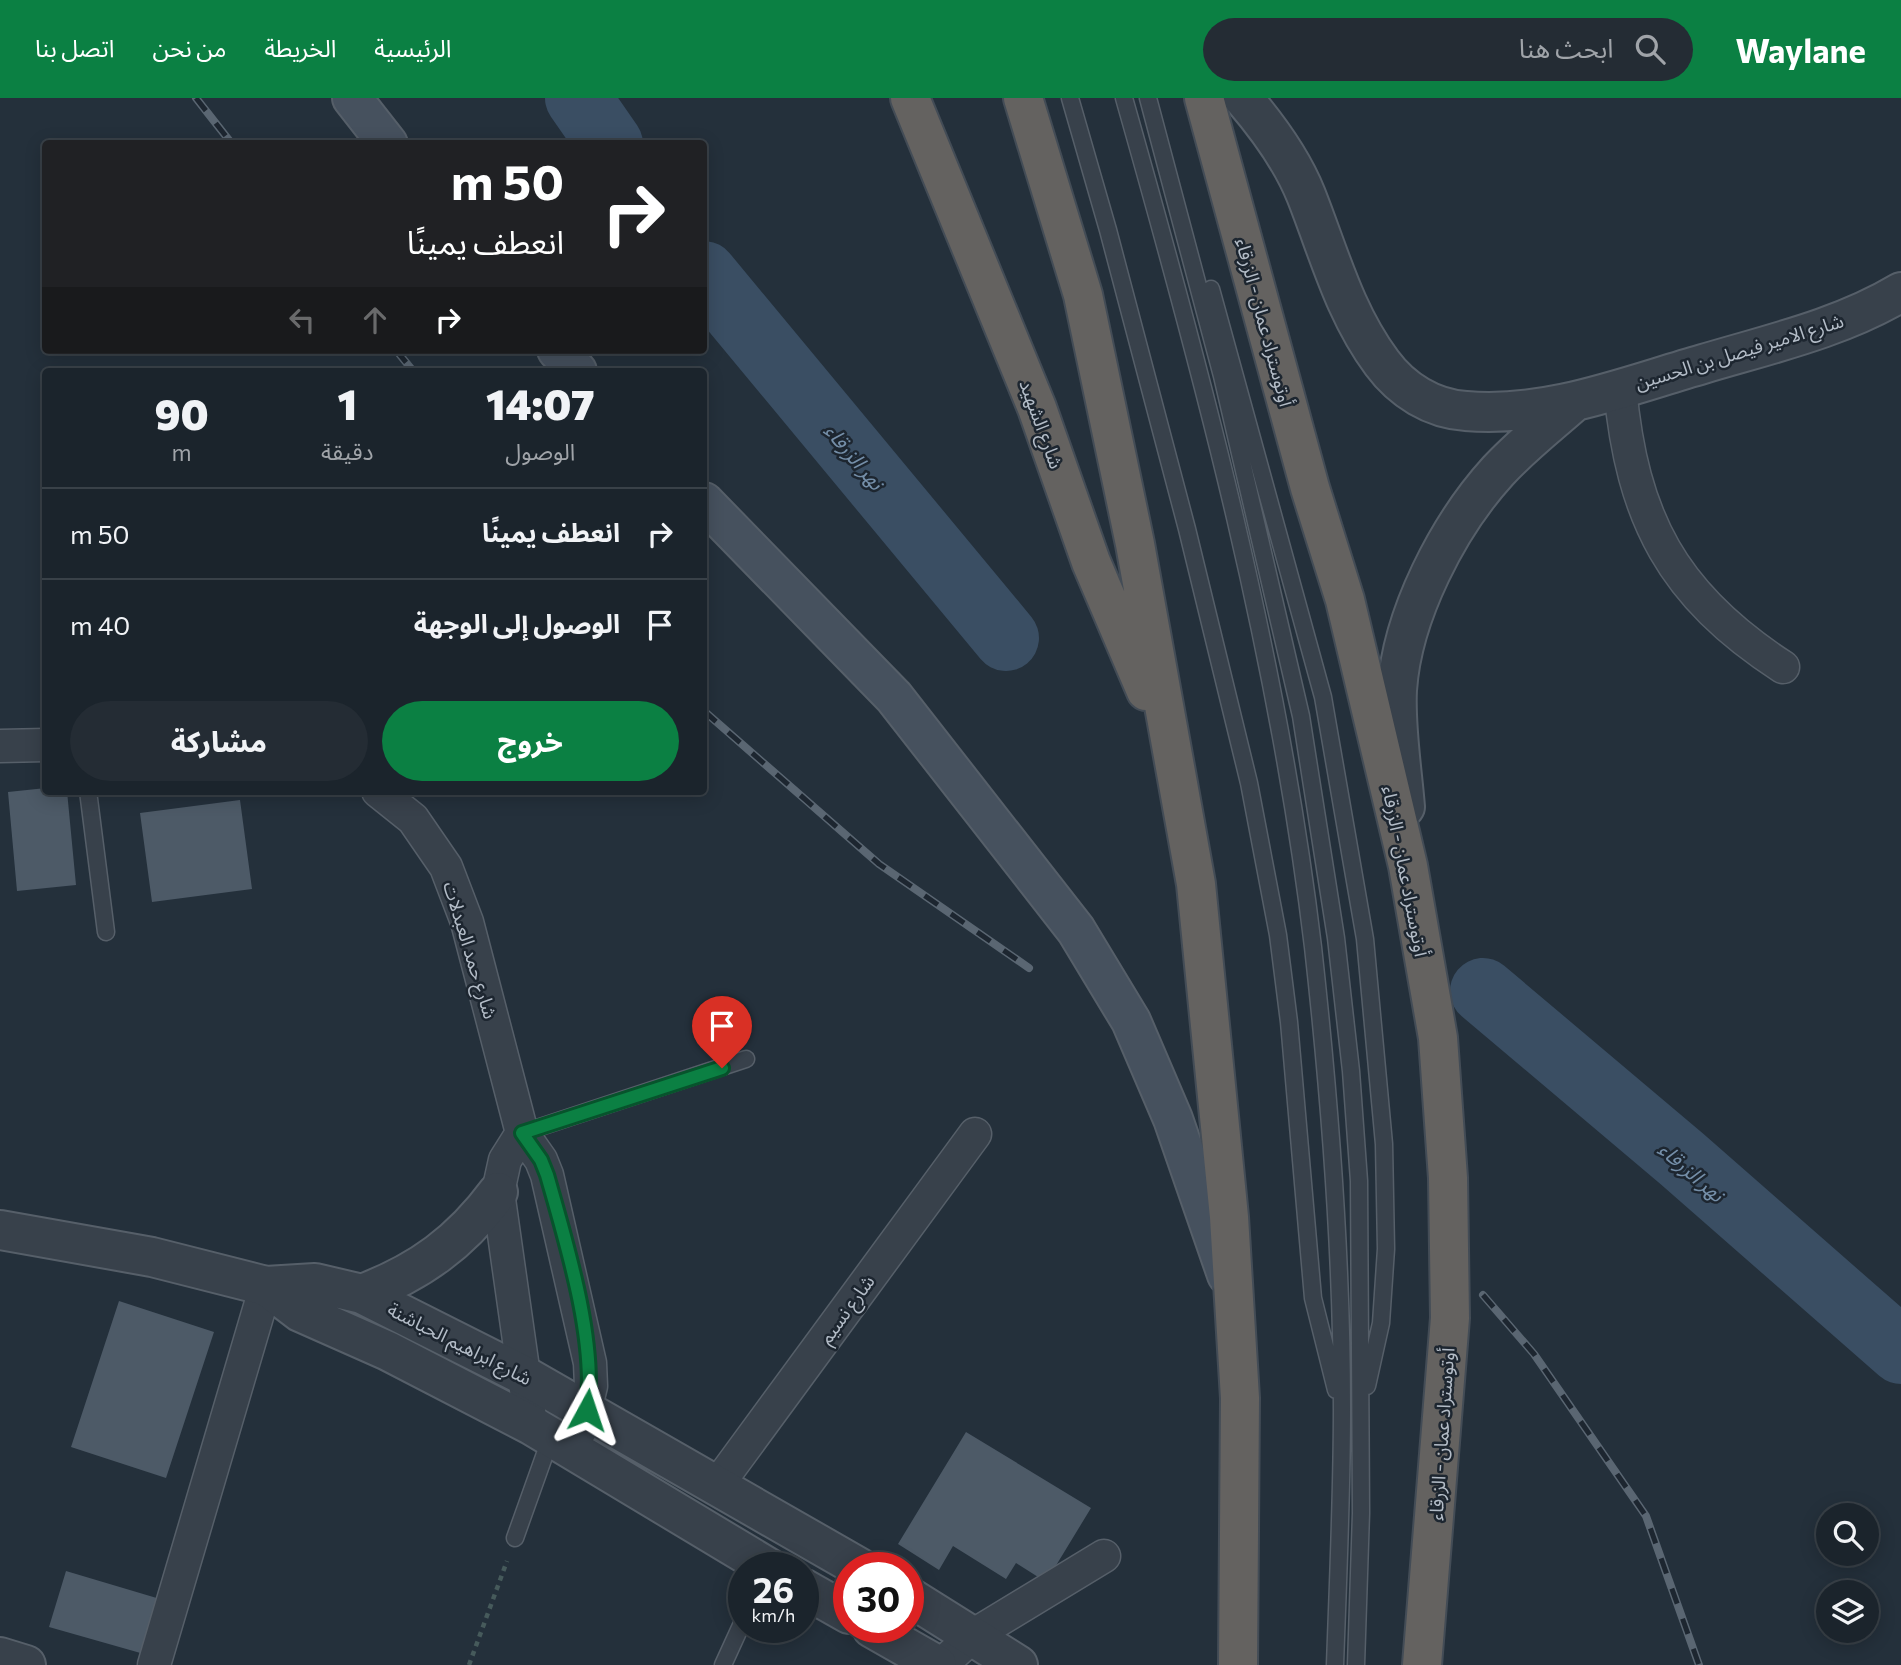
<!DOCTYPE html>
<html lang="ar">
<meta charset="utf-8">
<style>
:root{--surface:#1b242c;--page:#242c34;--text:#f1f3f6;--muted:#a0a4a9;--line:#394148;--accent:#0b8043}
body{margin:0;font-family:Commissioner,"Noto Sans Arabic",sans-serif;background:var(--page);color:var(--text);direction:rtl;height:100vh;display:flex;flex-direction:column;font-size:26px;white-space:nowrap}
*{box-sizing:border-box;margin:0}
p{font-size:23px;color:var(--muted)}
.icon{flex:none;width:38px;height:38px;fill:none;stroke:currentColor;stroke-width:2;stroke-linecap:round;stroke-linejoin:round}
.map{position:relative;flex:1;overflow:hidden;direction:ltr}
.side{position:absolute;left:42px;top:270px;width:665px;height:427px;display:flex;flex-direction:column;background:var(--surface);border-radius:7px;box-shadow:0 4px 18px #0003,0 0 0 2px var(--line);direction:rtl}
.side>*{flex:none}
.hud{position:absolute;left:42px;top:42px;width:665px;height:214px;border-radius:7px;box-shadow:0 4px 18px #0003,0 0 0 2px var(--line);direction:rtl;background:#202124;color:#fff;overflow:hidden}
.buttons{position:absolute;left:1816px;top:1405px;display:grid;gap:14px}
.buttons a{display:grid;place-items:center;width:63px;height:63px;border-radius:50%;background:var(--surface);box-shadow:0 4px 18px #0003,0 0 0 2px var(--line);font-size:35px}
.speed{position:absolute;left:728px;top:1454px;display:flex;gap:14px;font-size:35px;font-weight:700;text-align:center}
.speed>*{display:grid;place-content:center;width:91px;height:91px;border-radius:50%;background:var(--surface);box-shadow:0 4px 18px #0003,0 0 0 2px var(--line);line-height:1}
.speed small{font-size:18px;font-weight:400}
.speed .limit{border:10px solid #d22;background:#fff;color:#111}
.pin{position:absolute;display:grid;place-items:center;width:60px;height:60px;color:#fff;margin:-72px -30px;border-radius:50% 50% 50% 0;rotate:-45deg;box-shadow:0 0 7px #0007}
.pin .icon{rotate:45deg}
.me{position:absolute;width:77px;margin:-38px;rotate:5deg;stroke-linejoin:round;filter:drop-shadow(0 0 5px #0008)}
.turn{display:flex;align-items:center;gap:24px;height:147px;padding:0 28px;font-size:32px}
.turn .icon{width:91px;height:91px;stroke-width:2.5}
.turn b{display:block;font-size:49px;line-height:60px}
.lanes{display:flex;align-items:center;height:66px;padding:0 28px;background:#0003;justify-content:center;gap:35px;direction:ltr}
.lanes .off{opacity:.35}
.eta{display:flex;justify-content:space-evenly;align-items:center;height:119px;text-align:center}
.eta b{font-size:42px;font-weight:800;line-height:49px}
.action{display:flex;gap:14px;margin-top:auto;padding:14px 28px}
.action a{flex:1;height:80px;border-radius:42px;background:var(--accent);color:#fff;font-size:28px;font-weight:800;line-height:80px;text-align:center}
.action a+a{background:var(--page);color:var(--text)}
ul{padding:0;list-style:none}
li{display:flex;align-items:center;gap:21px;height:91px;padding:0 28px;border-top:2px solid var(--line)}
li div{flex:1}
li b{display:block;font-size:26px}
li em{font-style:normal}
header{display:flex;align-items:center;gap:42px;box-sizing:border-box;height:98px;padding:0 35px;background:var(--accent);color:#fff}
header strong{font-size:33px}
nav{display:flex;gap:38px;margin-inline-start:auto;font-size:24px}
.search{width:490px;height:63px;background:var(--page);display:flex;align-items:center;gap:18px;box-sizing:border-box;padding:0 24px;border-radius:38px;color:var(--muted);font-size:26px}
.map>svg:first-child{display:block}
</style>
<header>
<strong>Waylane</strong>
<div class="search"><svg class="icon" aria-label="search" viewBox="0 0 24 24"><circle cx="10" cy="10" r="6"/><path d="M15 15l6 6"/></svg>ابحث هنا</div>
<nav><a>الرئيسية</a><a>الخريطة</a><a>من نحن</a><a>اتصل بنا</a></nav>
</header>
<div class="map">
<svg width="1901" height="1567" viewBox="0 0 1901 1567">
<rect width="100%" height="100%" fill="#24303b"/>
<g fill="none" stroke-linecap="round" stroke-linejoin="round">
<!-- river -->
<path stroke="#3a4e63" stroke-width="66" d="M578,0L610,46
M704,176L1006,540
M1483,893L1682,1061L1901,1253"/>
</g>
<!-- building -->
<path fill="#4d5a67" d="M46,690V693H67L76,787L17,793L8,694Z
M240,702L252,791L152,804L140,715Z
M119,1203L214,1234L166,1380L71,1349Z
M966,1334L1091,1410L1046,1484L1016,1465L1006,1481L953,1448L939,1472L898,1446Z
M66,1473L160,1501L144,1556L49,1529Z"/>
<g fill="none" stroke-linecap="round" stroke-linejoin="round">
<defs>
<path id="service" d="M1070,0L1108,132L1187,431L1249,685L1278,837L1289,924L1313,1200L1336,1292
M1124,0C1203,278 1279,562 1313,849C1330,1002 1342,1158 1342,1311C1342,1397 1338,1482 1335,1567
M1148,0L1222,278L1301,618L1336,840L1351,973L1359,1083L1361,1415L1356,1567
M1211,191L1323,599L1365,841L1384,1046L1386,1151L1381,1225L1367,1288
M88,693L106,834
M522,1035L746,961
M515,1440L551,1339
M723,1567L744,1521"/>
<path id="minor" d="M1620,290C1632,420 1672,497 1783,569
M0,648L46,647
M378,693L413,721L446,769L467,824L522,1035L541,1062L547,1077L590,1265L591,1288L580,1333
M522,1035L505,1062L498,1094L531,1327
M718,1386L975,1036
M154,1567L266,1188
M941,1567L974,1537L1104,1458"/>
<path id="tertiary" d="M1243,0C1267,28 1292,62 1306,97C1329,155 1344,214 1382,265C1402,292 1432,311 1466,313C1548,320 1626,288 1703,266C1770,246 1841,230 1901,194
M1405,709C1402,671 1395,630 1397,592C1402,517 1448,428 1498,373C1521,348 1548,327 1573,305
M0,1132L152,1159L266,1188L315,1185L362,1196L525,1278L860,1470
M266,1188L300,1214L388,1253L531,1327L769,1470
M362,1196C420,1174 461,1144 498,1094
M803,1490L849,1516
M908,1498L1018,1567
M872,1530L937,1567
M0,1559L26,1567"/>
<path id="secondary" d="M352,0L388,46
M557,252L577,273
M704,404L894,599L1076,832L1131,923L1173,1021L1227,1177"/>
<path id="trunk" d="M910,0L1037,310L1091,464L1146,593
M1023,0L1083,197L1135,446L1196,786L1229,1119L1240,1300L1238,1567
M1204,0L1310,390L1345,502L1408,768L1438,940L1448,1080L1450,1220L1422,1567"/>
</defs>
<!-- service casing -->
<use href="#service" stroke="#565f69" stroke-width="19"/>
<!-- minor casing -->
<use href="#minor" stroke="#565f69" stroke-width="35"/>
<!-- tertiary casing -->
<use href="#tertiary" stroke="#565f69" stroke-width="42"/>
<!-- secondary casing -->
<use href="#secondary" stroke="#565f69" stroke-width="42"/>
<!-- trunk casing -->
<use href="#trunk" stroke="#434c56" stroke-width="42"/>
<!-- path -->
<path stroke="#465a5b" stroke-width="4.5" stroke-dasharray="5 5" stroke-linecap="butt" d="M469,1567L507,1463"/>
<!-- service -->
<use href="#service" stroke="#38414b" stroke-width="16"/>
<!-- minor -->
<use href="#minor" stroke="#38414b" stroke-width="32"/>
<!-- tertiary -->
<use href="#tertiary" stroke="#38414b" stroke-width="38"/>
<!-- secondary -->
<use href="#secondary" stroke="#46515e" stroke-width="38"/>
<!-- trunk -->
<use href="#trunk" stroke="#646260" stroke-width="38"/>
<defs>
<path id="rail" d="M196,0L232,46
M396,252L413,273
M704,613L879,766L1029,870
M1483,1197L1534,1256L1646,1418L1699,1567"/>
</defs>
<!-- rail casing -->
<use href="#rail" stroke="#5a6672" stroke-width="8"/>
<!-- rail -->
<use href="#rail" stroke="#1d2630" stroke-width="5" stroke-dasharray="16" stroke-linecap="butt"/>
</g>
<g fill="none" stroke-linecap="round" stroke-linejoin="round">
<defs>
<path id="route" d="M587,1312C597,1244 566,1144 547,1077L541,1062L522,1035L722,970"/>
</defs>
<!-- route casing -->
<use href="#route" stroke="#07532c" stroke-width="18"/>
<!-- route -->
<use href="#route" stroke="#0b8043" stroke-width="12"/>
</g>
<g text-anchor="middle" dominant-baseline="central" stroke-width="5" stroke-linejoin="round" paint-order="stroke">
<!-- street labels -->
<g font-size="19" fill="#b3bcc7" stroke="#1d2630">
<text transform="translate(1265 224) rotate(75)">أوتوستراد عمان - الزرقاء</text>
<text transform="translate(1739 253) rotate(-17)">شارع الامير فيصل بن الحسين</text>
<text transform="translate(1042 326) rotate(70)">شارع الشهيد</text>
<text transform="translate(1406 773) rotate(79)">أوتوستراد عمان - الزرقاء</text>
<text transform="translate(471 852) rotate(73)">شارع حمد العبدلات</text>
<text transform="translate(846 1211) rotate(-54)">شارع نسيم</text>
<text transform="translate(460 1245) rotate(27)">شارع ابراهيم الحباشنة</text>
<text transform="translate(1441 1336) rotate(-86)">أوتوستراد عمان - الزرقاء</text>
</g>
<!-- water labels -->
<g font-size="21" font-style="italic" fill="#758fa9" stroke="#1d2630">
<text transform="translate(855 358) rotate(50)">نهر الزرقاء</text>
<text transform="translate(1692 1073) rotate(41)">نهر الزرقاء</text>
</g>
</g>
</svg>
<div class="buttons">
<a><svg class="icon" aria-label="search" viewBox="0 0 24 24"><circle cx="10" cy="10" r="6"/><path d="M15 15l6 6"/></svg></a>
<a><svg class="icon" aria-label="layers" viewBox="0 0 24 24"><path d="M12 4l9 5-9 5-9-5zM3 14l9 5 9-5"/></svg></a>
</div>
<div class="speed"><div>26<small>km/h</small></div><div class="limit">30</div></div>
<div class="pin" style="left:722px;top:970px;background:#d93025"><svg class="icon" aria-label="arrive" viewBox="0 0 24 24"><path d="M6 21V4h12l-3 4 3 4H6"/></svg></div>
<svg class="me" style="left:587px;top:1312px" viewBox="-20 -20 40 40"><path d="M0-17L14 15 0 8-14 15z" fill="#0b8043" stroke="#fff" stroke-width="4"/></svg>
<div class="hud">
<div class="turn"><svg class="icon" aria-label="right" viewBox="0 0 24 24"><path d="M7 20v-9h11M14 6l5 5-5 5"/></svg><div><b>50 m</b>انعطف يمينًا</div></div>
<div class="lanes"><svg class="icon off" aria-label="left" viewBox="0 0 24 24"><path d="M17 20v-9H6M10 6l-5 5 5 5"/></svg><svg class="icon off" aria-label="ahead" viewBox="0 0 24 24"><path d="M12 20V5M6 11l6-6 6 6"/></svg><svg class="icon" aria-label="right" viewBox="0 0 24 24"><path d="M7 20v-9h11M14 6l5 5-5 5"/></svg></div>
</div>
<section class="side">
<div class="eta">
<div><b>14:07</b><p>الوصول</p></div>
<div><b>1</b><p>دقيقة</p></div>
<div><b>90</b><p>m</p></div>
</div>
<ul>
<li><svg class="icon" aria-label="right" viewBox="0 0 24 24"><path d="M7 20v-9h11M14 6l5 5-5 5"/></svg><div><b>انعطف يمينًا</b></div><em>50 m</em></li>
<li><svg class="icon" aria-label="arrive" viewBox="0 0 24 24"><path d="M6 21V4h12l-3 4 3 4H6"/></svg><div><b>الوصول إلى الوجهة</b></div><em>40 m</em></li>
</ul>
<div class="action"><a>خروج</a><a>مشاركة</a></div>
</section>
</div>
